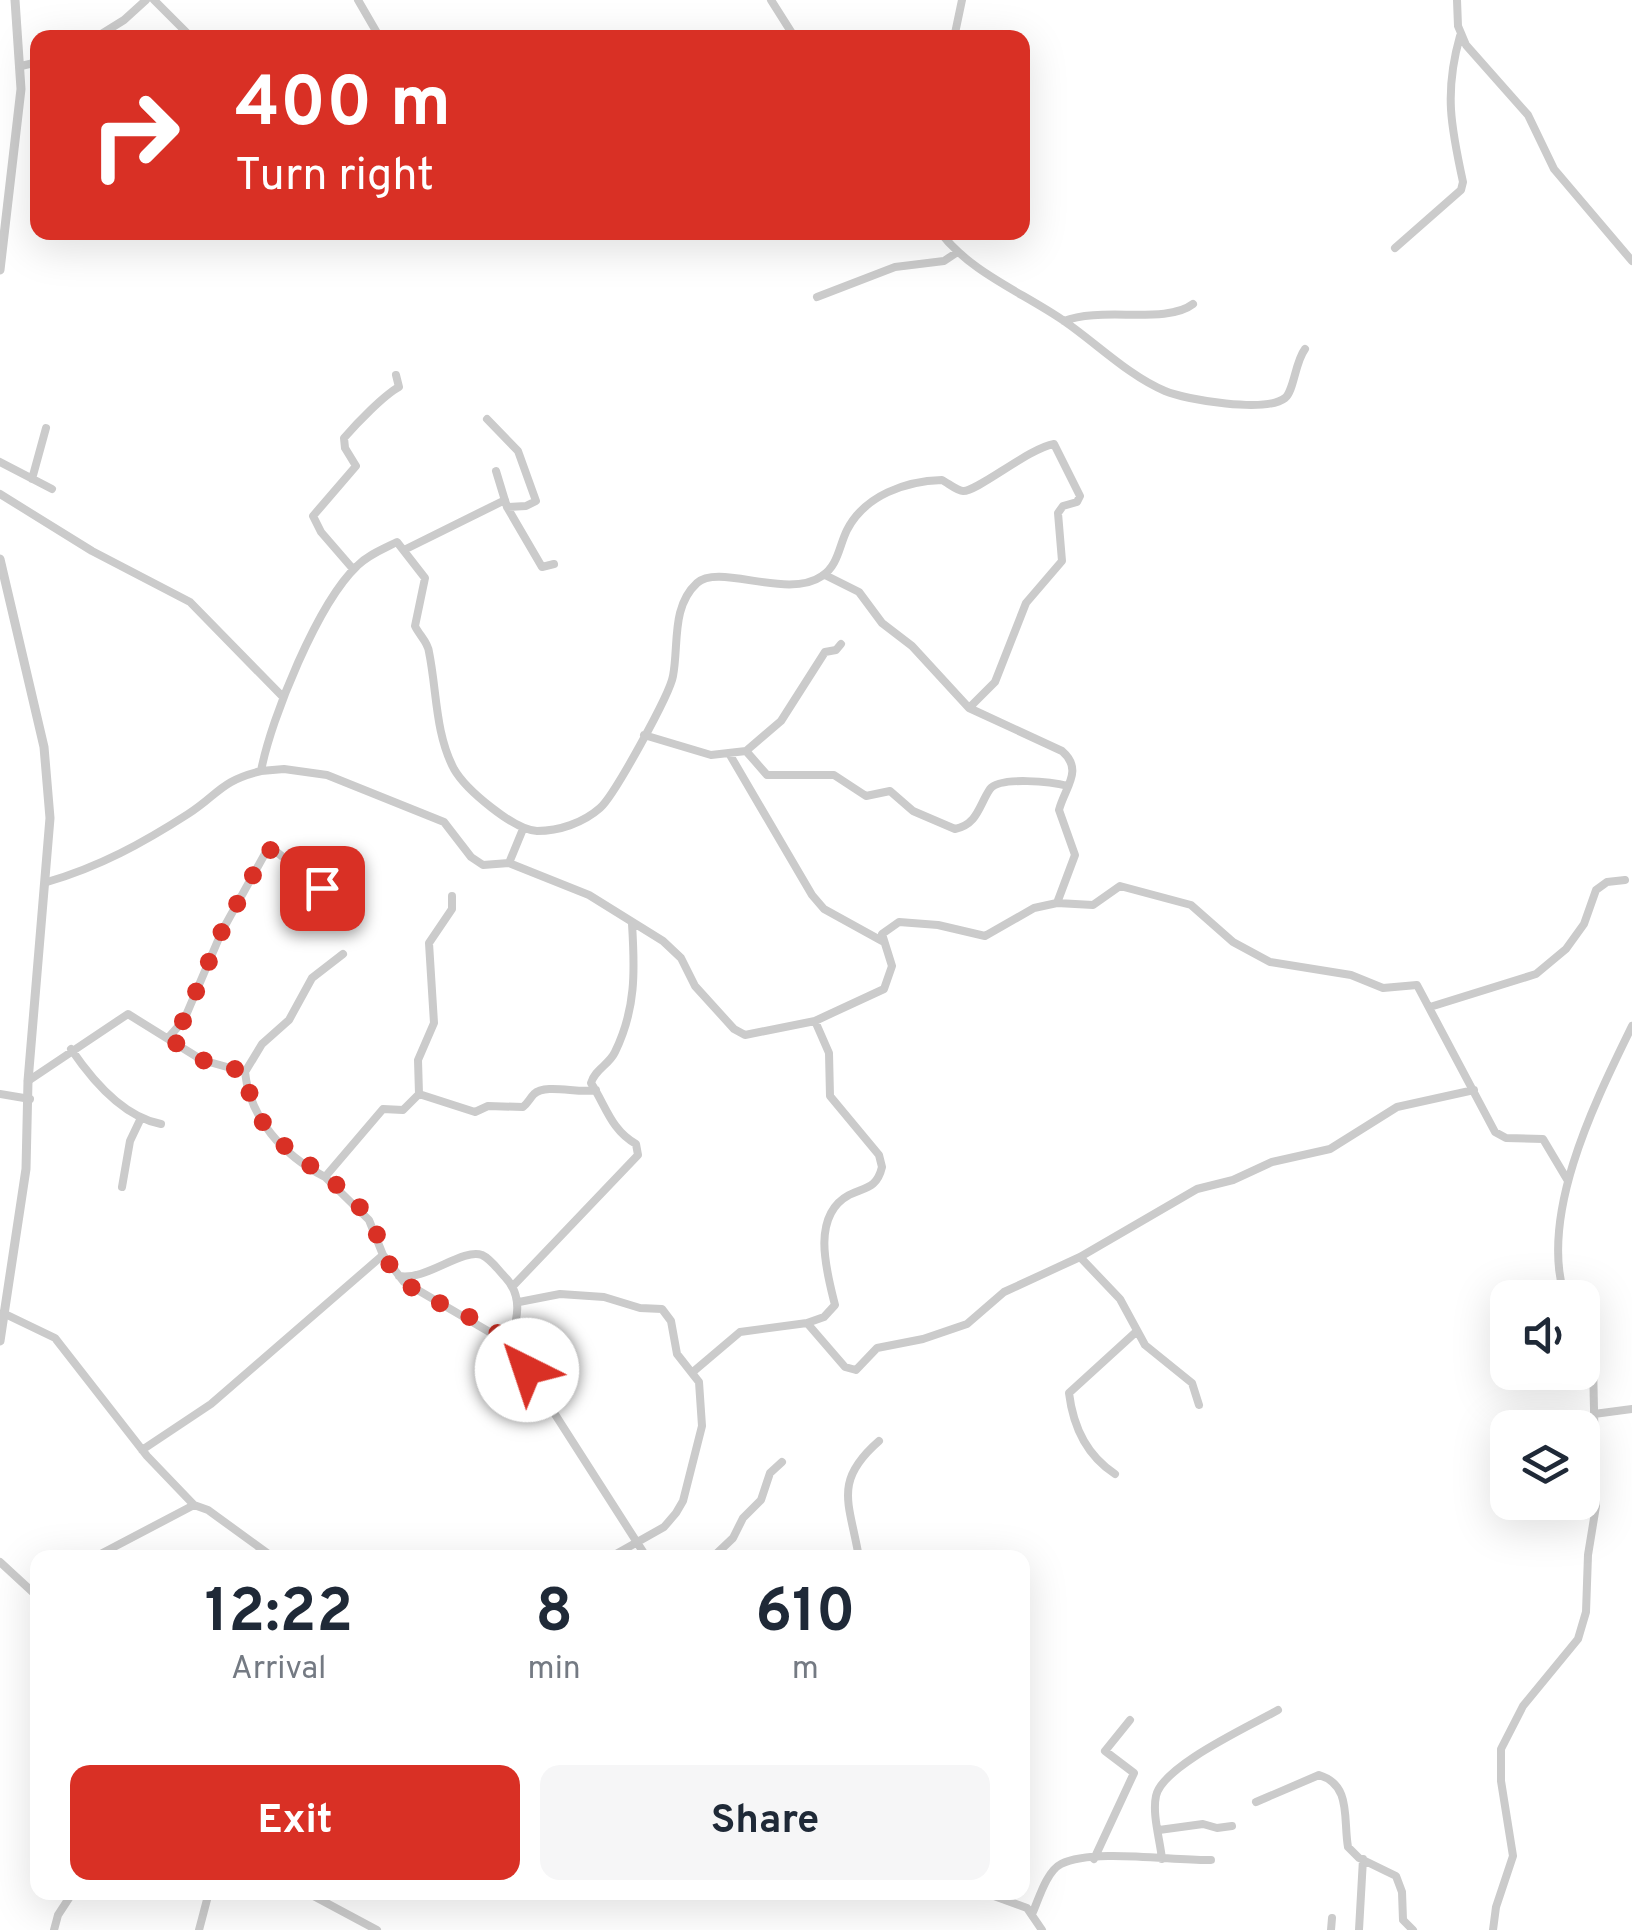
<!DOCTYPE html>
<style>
:root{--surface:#fff;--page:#f6f6f7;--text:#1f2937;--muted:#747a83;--accent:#d93025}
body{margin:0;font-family:Overpass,sans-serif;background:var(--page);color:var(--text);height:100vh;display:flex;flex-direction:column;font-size:38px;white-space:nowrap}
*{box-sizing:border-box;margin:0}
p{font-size:32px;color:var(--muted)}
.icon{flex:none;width:55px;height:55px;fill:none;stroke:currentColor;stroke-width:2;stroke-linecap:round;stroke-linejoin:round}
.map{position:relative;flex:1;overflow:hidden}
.drawer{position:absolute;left:30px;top:1550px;width:1000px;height:350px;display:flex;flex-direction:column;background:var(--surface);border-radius:20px;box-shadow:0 10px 40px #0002}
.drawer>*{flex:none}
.top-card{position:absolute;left:30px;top:30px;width:1000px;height:210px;border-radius:20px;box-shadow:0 10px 40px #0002;background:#d93025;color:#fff;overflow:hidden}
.fabs{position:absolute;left:1490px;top:1280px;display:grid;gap:20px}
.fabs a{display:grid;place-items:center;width:110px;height:110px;border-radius:20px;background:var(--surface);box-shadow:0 10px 40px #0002;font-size:50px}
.pin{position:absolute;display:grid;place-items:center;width:85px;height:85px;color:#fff;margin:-42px;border-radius:20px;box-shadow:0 5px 15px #0006}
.me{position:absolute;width:110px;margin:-55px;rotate:319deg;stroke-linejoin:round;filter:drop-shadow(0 0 8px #0008)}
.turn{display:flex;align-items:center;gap:35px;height:210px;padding:0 40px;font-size:45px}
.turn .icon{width:130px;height:130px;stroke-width:2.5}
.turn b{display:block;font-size:70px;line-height:85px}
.eta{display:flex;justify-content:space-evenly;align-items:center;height:170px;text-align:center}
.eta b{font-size:60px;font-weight:700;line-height:70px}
.primary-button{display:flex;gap:20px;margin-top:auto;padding:20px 40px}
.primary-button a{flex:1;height:115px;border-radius:20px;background:var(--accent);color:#fff;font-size:40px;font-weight:700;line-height:115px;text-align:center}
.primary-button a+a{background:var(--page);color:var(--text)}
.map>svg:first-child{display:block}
</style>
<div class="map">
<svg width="1632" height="1930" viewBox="0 0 1632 1930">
<rect width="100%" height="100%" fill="#fff"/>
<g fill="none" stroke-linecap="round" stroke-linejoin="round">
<!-- minor -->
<path stroke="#cbcbcb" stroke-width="8" d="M154,0L192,38
M358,0L380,38
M771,0L795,38
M1457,0L1458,26L1466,45L1528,115L1554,169L1632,261
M95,38L124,20L146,0
M954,38L962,0
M21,66L38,62
M940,232C971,273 1022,292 1064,321C1096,343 1129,376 1165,391C1186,400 1266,413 1285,398C1294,391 1295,362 1305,349
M1395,248L1461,190L1463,182C1451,127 1444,92 1460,36
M817,297L895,267L944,261L956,253
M1064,321C1101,306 1166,325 1193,304
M487,419L518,451L536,501L526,506L507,507
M0,462L52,489
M496,471L507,507L542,567L554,564
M32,479L46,428
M0,494L92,551L190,602L283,697
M406,549L505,500
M353,569L321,532L313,516L356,466L345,448L344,438C357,423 384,395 399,387L396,375
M825,575L859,592L882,623L912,646L969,708L1062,751C1084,770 1065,787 1059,810L1075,855L1057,903
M644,735L711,755L746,751L767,775H834L866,796L890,791L913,811L955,829C978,824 979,805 990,789C1000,776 1053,782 1068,786
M746,751L781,721L825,652L836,650L841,644
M730,755L812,895L824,909L882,941
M261,771L284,769L327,775L444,822L471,857L483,865L509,863L589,895L663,941L681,958L695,986L734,1029L745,1035L815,1021L884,989L892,966L882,934L899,922L938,925L985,936L1034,908L1057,903L1093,905L1120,886L1191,905L1233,942L1270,962L1351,975L1383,988L1417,985L1495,1132L1506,1138L1543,1139L1568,1181
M509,863L523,829
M47,882C99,867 143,843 188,814C219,794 220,781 261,771C271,718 318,603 357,566C368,555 383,549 397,542L425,578L415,626C419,635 428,642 429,652C437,691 435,733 454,769C466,790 514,830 537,831C559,831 583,823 600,808C614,796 670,694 673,676C679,645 671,607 697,583C719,563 788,600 822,576C838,566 839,546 847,530C865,495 906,481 942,480C948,483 957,491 963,491C977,492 1029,448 1054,444L1080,496L1077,502L1063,506L1058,513L1062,561L1026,603L995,682L969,708
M1430,1007L1536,974L1566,949L1584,924L1596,890L1607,882L1625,880
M168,1038L184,1020L222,931L267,850H274L328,892L341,886
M71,1049C92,1080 123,1117 161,1124
M245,1072L262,1044L289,1020L312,978L343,954
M28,1081L128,1014L202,1060L245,1072C250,1119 283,1155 325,1177L383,1109L403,1110L419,1094L418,1060L434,1023L429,943L452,909V896
M0,1094L30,1099
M419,1094L475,1112L488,1106L523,1107C528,1103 530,1098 534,1094C546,1083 579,1094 596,1090
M325,1177L369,1220L383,1255L404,1282L510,1344L647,1558
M122,1187L130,1141L140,1120
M1080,1257L1120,1299L1145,1345L1192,1383L1199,1405
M399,1276C426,1281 462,1248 482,1255C491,1259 499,1271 505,1277C524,1297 517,1320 510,1344
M513,1286L638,1155L636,1144C611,1130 606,1106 591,1083C595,1069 609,1065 615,1052C636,1009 635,971 632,924
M1565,1298C1538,1214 1596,1100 1632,1026
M519,1302L560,1294L604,1297L640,1308L662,1309L671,1321L677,1354L699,1382L702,1426L683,1501L676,1513L664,1527L609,1558
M3,1313L55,1338L147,1456L194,1505L93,1558
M807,1323L824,1317L835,1305C827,1273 810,1216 849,1195C866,1187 877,1188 882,1167L879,1155L830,1096L829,1053L815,1021
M694,1371L740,1332L807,1323L845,1367L856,1370L877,1348L923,1339L967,1324L1004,1292L1080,1257L1197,1189L1233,1180L1272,1162L1330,1149L1397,1107L1474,1090
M1594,1414L1632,1409
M142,1450L211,1404L383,1255
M1115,1474C1086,1455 1073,1426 1069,1393L1137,1331
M194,1505L208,1510L274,1558
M712,1558L733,1538L743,1518L761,1500L770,1473L782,1462
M859,1558C850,1503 832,1482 879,1441
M0,1562L38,1597
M1256,1802L1319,1775C1352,1785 1343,1819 1348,1847L1359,1858L1396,1876L1402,1892L1403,1920L1413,1930
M1159,1830L1203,1824L1217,1828L1232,1826
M1094,1859L1134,1773L1105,1751L1130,1720
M1162,1859C1160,1840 1152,1814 1156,1796C1162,1766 1250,1726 1278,1710
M306,1892L377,1930
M983,1892L1027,1908L1042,1930
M1033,1912C1039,1898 1047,1871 1061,1864C1093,1848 1173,1861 1211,1860
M54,1930L58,1915L73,1892
M199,1930L209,1892
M1331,1930L1332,1918
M1359,1930L1363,1859
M1493,1930L1496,1907L1513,1856L1501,1781V1749L1523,1706L1578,1639L1586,1612L1588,1555L1596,1506L1593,1362L1582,1330"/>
<!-- tertiary -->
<path stroke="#cbcbcb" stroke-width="9" d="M0,270L21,89L15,0
M0,559L44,747L50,818L28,1081L26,1169L0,1341"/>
</g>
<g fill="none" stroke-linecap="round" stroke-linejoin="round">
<!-- route -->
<path stroke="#d93025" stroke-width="18" stroke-dasharray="0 32.4" d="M322,888L274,850H267L222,931L184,1020L168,1038L202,1060L246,1072C253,1156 331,1160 370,1221C383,1242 383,1264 403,1281C433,1306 485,1317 510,1344C517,1352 522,1362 527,1370"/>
</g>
</svg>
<div class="fabs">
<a><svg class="icon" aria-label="sound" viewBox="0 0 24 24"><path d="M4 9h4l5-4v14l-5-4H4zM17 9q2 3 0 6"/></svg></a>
<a><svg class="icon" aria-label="layers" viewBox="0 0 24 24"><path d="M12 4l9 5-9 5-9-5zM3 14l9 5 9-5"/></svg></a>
</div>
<div class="pin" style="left:322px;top:888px;background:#d93025"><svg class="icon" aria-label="arrive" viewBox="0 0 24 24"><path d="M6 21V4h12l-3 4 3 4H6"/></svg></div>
<svg class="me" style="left:527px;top:1370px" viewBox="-20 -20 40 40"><circle r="19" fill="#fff"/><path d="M0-13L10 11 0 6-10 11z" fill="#d93025"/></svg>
<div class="top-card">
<div class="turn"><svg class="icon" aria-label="right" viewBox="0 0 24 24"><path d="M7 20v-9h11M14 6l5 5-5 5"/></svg><div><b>400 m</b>Turn right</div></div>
</div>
<section class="drawer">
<div class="eta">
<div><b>12:22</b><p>Arrival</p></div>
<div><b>8</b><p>min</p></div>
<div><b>610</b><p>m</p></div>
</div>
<div class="primary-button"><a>Exit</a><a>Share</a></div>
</section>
</div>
